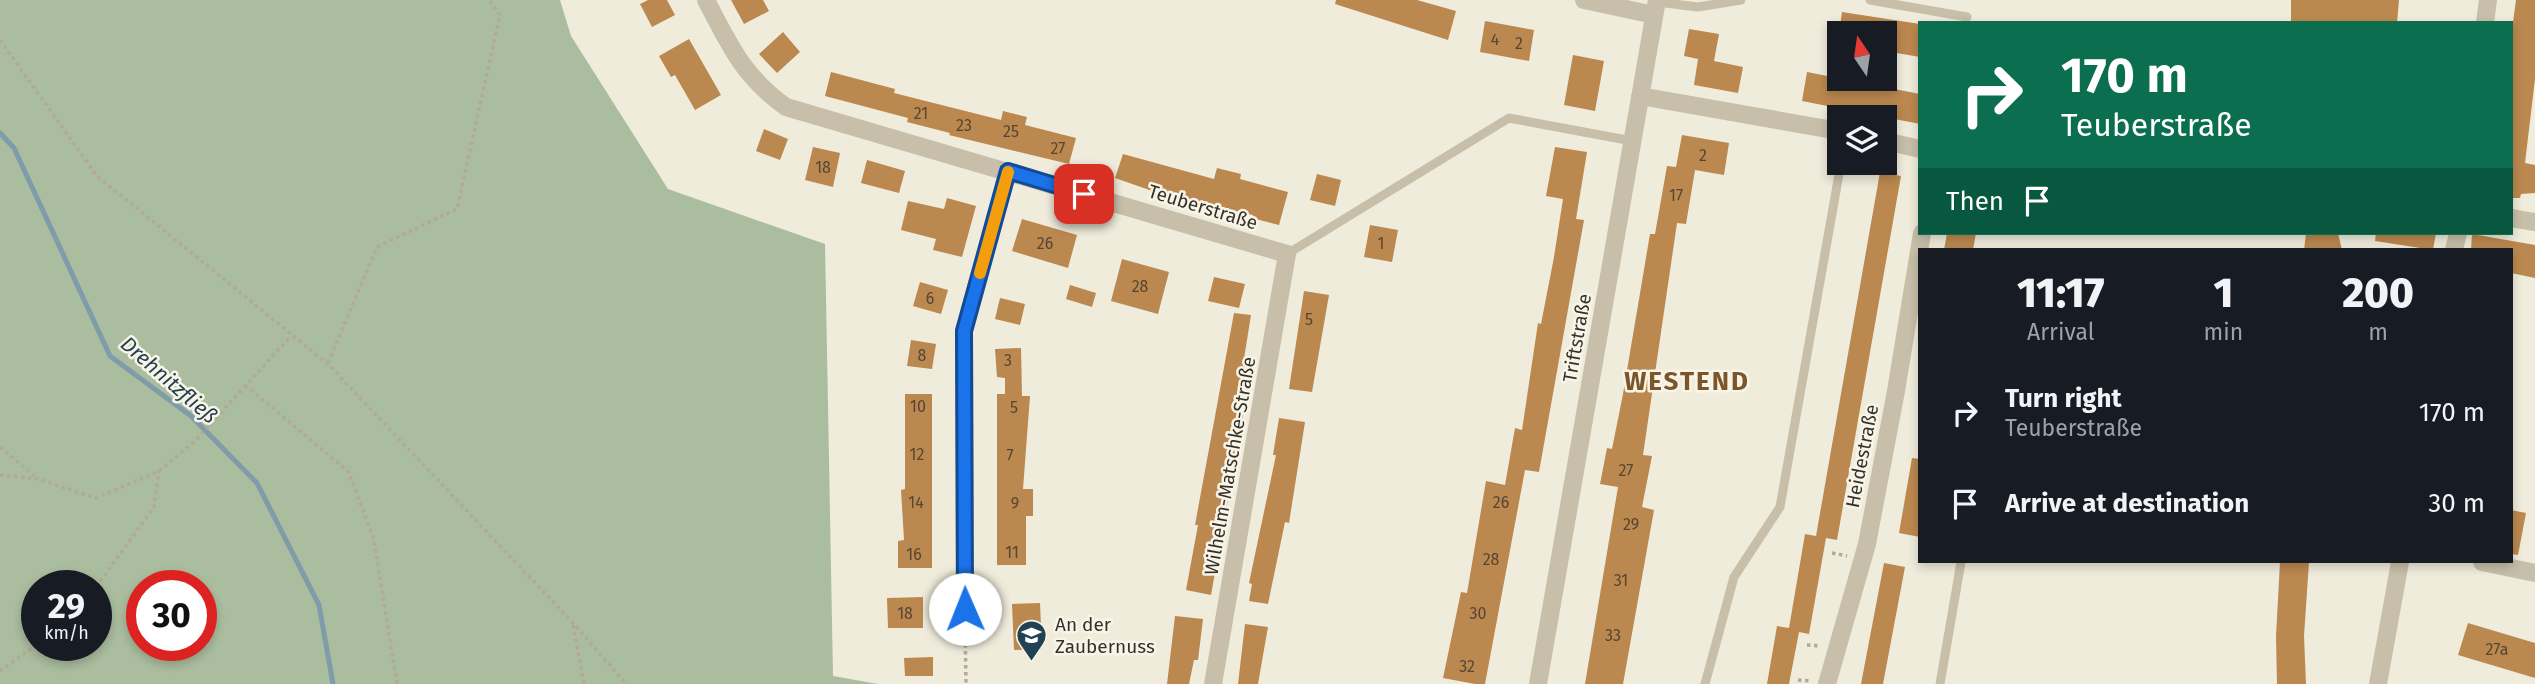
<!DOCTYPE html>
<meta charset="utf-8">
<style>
:root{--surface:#171b24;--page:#242831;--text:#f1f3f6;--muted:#9ea1a6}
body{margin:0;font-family:"Fira Sans",sans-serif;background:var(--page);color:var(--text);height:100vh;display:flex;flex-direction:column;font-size:26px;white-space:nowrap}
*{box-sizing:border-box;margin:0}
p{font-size:23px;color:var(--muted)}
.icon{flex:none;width:38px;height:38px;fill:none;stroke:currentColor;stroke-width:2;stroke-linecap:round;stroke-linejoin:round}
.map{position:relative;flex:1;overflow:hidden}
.side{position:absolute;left:1918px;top:248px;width:595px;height:315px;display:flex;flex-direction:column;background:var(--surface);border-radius:0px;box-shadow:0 4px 10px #0003}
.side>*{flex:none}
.banner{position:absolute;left:1918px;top:21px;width:595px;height:214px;border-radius:0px;box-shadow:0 4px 10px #0003;background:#0b6e4f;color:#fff;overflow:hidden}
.needle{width:46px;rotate:347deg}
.fabs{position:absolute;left:1827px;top:21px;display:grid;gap:14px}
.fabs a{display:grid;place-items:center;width:70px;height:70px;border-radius:0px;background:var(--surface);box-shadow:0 4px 10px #0003;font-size:35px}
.speed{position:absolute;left:21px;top:570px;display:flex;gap:14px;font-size:35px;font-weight:700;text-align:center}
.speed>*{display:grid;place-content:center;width:91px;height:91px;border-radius:50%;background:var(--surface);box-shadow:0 4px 10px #0003;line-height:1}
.speed small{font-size:18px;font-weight:400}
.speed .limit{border:10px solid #d22;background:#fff;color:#111}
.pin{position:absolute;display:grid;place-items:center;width:60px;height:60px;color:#fff;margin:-30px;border-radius:14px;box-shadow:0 4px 10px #0006}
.me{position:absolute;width:77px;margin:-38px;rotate:359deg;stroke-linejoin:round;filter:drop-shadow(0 0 5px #0008)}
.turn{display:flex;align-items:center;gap:24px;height:147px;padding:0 28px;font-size:32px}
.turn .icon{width:91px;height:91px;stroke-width:2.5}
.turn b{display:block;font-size:49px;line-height:60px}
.then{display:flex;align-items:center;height:66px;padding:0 28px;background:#0003;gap:14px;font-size:26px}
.eta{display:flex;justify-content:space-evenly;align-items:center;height:119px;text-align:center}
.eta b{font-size:42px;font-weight:800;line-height:49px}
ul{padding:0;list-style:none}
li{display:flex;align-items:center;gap:21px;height:91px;padding:0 28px}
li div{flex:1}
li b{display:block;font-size:26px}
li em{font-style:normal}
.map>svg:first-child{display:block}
</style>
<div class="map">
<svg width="2535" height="684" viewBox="0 0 2535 684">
<rect width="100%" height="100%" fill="#f0ecdc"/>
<!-- green -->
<path fill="#aabd9e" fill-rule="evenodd" d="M0,0H560L571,36L668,189L825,244L833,676L878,684H0ZM37,586H96V646H37ZM142,586H201V646H142Z"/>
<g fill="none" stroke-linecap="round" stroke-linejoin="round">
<!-- stream -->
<path stroke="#7e9caa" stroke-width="5" d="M0,133L14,148L110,356L191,416L257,483L319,605L333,684"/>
</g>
<!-- building -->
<path fill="#bb884f" d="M648,0H667L675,15L652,27L640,4Z
M731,0H763L769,11L744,24Z
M1336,0H1417L1456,11L1448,40L1335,4Z
M2291,0H2399L2397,23H2291Z
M2516,0H2535V79L2525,163L2535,165V193L2521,194L2520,198H2511V37Z
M1842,12L1920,24V57L1885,51V33H1839Z
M1485,21L1534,30L1529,61L1480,52Z
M1689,29L1719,34L1714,61L1743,67L1738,93L1694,85L1698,59L1684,56Z
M783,32L800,52L777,73L759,54Z
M689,39L721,95L695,110L675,75L671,77L659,56Z
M1573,55L1604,61L1595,111L1564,105Z
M831,72L895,89L894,93L1001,120L1003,111L1027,117L1025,125L1076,138L1069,164L949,135L950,133L907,122L908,118L825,96Z
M1807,72L1920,94V124L1802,101Z
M764,129L788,139L780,160L756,151Z
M1682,135L1729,143L1724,175L1695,170L1686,224L1677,223L1643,455L1652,456L1642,507L1654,510L1623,684H1585L1618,487L1600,484L1607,448L1612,449L1623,394L1650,234H1655L1667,166L1676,167Z
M813,147L840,153L833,187L805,180Z
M1555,147L1587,152L1576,219L1584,220L1539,472L1525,470L1485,684H1475L1443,678L1461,592L1467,593L1486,481L1505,485L1515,428L1522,430L1538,323L1541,324L1554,257L1563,199L1546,196Z
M1123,154L1214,179L1217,168L1241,174L1240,179L1288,192L1279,225L1252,218L1253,215L1161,194L1115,178Z
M867,160L905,171L899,193L861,183Z
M1880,172L1901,176L1837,540L1826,538L1809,634L1799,632L1789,684H1767L1777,626L1789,628L1805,534L1816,536Z
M1317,174L1341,180L1335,206L1310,200Z
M947,198L976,206L962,257L933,250L936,239L901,230L908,201L944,209Z
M1022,219L1077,235L1068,268L1012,251Z
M1370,225L1398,230L1392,262L1364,257Z
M1947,233H1976L1973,250H1944Z
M2306,233H2338L2342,250H2304Z
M2376,233H2436L2433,250L2375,241Z
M2472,234L2535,245V278L2511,273V250H2471Z
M1122,259L1169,272L1158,314L1111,301Z
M1214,277L1245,284L1239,308L1208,301Z
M920,282L948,290L941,314L913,306Z
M1070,285L1096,293L1092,307L1066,299Z
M1304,291L1329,295L1312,392L1289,389Z
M1000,298L1025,304L1020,325L995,319Z
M1234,313L1251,315L1243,365L1252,366L1211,595L1186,590L1198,525H1195Z
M911,340L936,344L932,369L907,366Z
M1021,348L1022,396H1030L1023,489H1033V516H1026V565H997V394H1005V378L997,377L995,349Z
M905,394H932V568H898V541L904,540L901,490L905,489Z
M1279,418L1305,422L1289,523L1285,522L1268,604L1249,601L1252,584L1249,583L1276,455H1273Z
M1912,458L1920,459V537L1899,533Z
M2511,510L2526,513L2518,555L2511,554Z
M2280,562H2309L2304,636L2306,684H2277L2276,636Z
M1884,563L1905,567L1883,684H1861Z
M923,597V628H888L887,598Z
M1040,603L1042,649L1014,650L1012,604Z
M1175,616L1203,619L1198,660H1194L1189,684H1167Z
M2468,623L2535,643V678L2458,655Z
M1245,624L1268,627L1258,684H1238Z
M933,657V676H905L904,658Z"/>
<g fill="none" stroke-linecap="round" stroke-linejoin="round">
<!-- path -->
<path stroke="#b2aa94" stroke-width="3.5" stroke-dasharray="3.5 3.5" stroke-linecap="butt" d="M0,40L97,176L328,364L573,623L626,684
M328,363L377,247L457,209L500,15L489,0
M245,385L348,471L373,536L397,684
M0,447L37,478
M0,475L38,479L96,498L159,471L196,440L291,336
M1832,553L1847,556
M96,587L154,507L159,471
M965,623L966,684
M573,625L584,684
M1807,645L1821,646
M0,671L37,644
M1798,680L1811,681"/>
<!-- lane -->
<path stroke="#c7bfa9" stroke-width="9" d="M1870,0L1967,17
M1657,2L1698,7L1741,0
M1287,254L1509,118L1632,141
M1705,684L1734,577L1780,507L1841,163
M1940,684L1961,562"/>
<!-- street -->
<path stroke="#c7bfa9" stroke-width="18" d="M706,0C730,46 743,76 786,107L1287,254L1213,684
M1584,0L1654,15
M2485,23L2488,0
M1640,96L1839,131
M1885,141L1920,149
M2511,218L2535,222
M2454,250L2458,233
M2482,562L2535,573
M965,609L964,331L1008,171
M1538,684L1657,0
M1827,684L1867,544L1896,391L1922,233
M2378,684L2400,562"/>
</g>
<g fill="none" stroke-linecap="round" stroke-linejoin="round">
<defs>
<path id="route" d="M965,609L964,331L1008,171L1084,194"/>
</defs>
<!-- route casing -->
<use href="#route" stroke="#114b97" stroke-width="18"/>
<!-- route -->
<use href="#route" stroke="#1a73e8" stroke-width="12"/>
<!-- slow -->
<path stroke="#f59e0b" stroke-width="12" d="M980,273L1008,172"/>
</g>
<!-- icons -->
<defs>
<symbol id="school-pin" viewBox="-11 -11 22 30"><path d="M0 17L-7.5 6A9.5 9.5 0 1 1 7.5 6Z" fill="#224152" stroke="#f8f5e8"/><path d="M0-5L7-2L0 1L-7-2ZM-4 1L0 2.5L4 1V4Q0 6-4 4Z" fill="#fff"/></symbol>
</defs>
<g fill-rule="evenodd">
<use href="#school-pin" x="1014" y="618" width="35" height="47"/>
</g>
<g text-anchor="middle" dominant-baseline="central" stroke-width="5" stroke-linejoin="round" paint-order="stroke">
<!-- number labels -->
<g font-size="16" fill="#564632">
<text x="1495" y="39">4</text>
<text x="1519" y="43">2</text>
<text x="921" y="113">21</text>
<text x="964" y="125">23</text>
<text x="1011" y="131">25</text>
<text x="1058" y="148">27</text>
<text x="1703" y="155">2</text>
<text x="823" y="167">18</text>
<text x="1676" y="195">17</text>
<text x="1045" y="243">26</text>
<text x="1381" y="243">1</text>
<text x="1140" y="286">28</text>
<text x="930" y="298">6</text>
<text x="1309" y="319">5</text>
<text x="922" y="355">8</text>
<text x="1008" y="360">3</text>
<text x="918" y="406">10</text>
<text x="1014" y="407">5</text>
<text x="917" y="454">12</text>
<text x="1010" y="455">7</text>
<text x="1626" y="470">27</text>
<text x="916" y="502">14</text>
<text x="1501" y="502">26</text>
<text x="1015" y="503">9</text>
<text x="1631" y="524">29</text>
<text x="1012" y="552">11</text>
<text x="914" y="554">16</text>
<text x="1491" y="559">28</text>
<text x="1621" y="580">31</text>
<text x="905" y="613">18</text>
<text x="1478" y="613">30</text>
<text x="1613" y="635">33</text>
<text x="2497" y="649">27a</text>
<text x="1467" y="666">32</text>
</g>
<!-- street labels -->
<g font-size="19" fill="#353029" stroke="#f8f5e8">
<text transform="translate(1203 207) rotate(17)">Teuberstraße</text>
<text transform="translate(1577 338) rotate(-80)">Triftstraße</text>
<text transform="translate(1862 456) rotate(-79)">Heidestraße</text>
<text transform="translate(1230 466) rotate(-80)">Wilhelm-Matschke-Straße</text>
</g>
<!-- poi labels -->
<g font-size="19" fill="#353029" stroke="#f8f5e8" text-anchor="start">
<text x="1055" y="624">An der<tspan x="1055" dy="22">Zaubernuss</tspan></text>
</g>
<!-- water labels -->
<g font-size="21" font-style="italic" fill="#224152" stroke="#f8f5e8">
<text transform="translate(169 380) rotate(41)">Drehnitzfließ</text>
</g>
<!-- district labels -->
<g font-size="26" font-weight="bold" letter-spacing="2" fill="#7c5529" stroke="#f8f5e8">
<text x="1687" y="381">WESTEND</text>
</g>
</g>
</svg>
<div class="fabs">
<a><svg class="needle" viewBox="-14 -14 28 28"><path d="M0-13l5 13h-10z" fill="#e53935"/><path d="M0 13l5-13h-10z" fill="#9ea1a6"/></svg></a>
<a><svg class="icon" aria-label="layers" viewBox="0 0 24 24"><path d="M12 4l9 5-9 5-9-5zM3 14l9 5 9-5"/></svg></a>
</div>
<div class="speed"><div>29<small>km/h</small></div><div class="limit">30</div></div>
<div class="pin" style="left:1084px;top:194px;background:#d93025"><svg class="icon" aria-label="arrive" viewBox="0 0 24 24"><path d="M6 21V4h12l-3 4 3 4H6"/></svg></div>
<svg class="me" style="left:965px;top:609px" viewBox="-20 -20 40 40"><circle r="19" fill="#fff"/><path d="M0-13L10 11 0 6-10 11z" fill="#1a73e8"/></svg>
<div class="banner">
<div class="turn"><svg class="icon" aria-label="right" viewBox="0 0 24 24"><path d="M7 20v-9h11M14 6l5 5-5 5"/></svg><div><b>170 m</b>Teuberstraße</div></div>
<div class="then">Then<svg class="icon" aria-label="arrive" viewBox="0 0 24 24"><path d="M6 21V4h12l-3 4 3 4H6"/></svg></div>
</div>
<section class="side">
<div class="eta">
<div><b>11:17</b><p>Arrival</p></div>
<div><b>1</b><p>min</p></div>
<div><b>200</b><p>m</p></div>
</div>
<ul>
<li><svg class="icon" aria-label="right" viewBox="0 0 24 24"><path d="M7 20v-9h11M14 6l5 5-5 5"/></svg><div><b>Turn right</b><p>Teuberstraße</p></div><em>170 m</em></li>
<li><svg class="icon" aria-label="arrive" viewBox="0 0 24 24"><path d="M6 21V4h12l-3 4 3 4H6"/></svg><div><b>Arrive at destination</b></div><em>30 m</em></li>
</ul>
</section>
</div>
